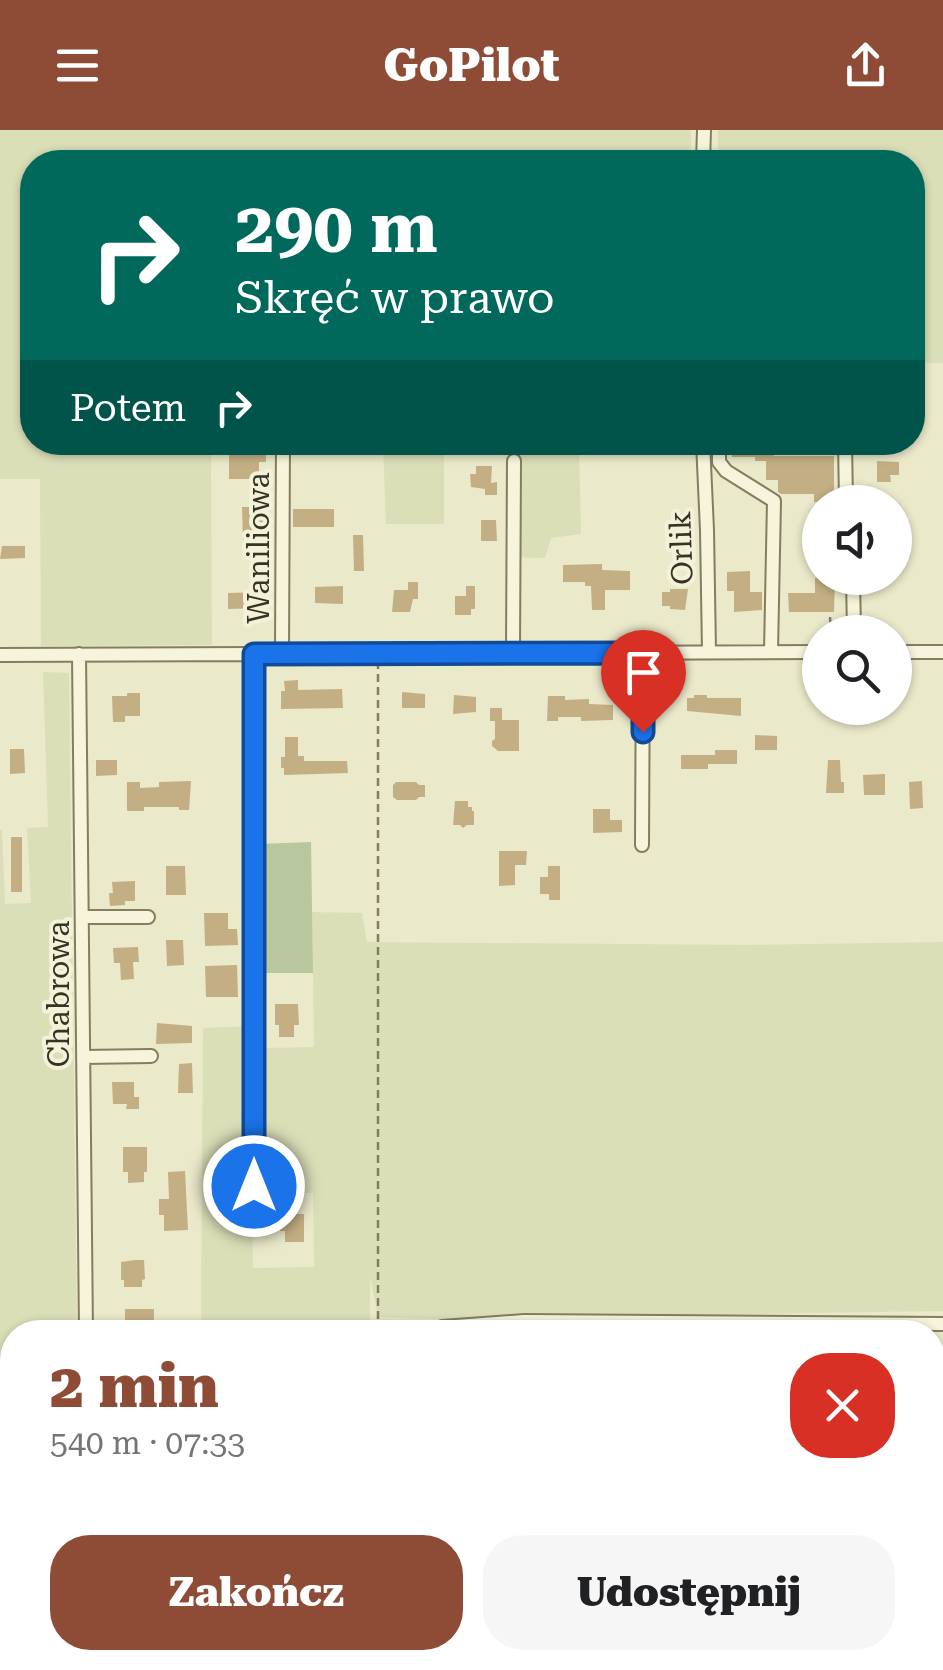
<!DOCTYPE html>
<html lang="pl">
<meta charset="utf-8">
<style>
:root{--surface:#fff;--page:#f6f6f6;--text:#202124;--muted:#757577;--accent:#8e4c36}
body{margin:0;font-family:"Roboto Serif",serif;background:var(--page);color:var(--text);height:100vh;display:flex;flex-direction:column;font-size:38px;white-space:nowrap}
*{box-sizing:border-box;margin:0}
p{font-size:32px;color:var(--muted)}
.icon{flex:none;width:55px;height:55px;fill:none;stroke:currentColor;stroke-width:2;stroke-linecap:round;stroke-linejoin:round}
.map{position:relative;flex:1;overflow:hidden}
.side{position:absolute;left:0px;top:1190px;width:945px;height:350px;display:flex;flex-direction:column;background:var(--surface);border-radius:40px 40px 0 0;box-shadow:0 2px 8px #0004}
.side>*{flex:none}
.top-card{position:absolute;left:20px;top:20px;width:905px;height:305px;border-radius:40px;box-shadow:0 2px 8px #0004;background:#00695c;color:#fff;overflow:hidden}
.fabs{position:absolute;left:802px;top:355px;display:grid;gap:20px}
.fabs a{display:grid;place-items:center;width:110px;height:110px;border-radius:50%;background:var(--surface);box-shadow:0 2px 8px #0004;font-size:50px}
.pin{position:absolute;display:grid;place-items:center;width:85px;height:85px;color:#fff;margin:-102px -42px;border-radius:50% 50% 50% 0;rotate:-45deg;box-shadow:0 0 10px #0007}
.pin .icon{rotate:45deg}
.me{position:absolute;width:110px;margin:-55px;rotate:0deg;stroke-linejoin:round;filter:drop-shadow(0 0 8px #0008)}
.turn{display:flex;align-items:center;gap:35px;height:210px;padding:0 50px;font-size:45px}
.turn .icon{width:130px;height:130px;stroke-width:2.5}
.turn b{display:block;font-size:70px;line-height:85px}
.then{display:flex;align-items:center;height:95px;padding:0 50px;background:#0003;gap:20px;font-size:38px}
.round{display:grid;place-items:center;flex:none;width:105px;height:105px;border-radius:40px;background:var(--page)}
.headline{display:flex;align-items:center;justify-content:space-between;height:170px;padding:0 50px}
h1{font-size:60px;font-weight:800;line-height:75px;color:var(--accent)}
.cta{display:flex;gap:20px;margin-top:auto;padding:20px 50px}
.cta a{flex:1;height:115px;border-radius:40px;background:var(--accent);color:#fff;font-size:40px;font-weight:800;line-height:115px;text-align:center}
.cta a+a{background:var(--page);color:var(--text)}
header{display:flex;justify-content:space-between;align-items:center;height:130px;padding:0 50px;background:var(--accent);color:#fff;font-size:45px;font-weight:800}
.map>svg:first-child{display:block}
</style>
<header><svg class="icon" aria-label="menu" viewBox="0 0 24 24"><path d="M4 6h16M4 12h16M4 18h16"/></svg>GoPilot<svg class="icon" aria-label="share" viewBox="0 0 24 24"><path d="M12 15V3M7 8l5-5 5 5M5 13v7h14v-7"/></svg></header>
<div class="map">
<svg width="943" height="1540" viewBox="0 0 943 1540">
<rect width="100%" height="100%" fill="#eae9ca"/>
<!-- farmland -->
<path fill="#dbdfb8" d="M0,0H691V32H32V312L211,313L212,515L41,516L40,349H0Z
M718,0H943V233H913L912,32H718Z
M383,313H444V394H386Z
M510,313H579L581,404L551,408L545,428L509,427Z
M43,542L69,543L77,1202H12V1381H0V700H2L5,774L31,773L27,698L48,697Z
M312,782L362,783L367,812L745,815L943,812V1181L433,1189L378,1187L370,1146V1202H201L203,898L249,896L253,1138L314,1137L313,1063H263L264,918L314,917Z
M548,1196L910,1201V1202H548Z
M933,1319H943V1384H933Z
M0,1386L12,1387V1475H0Z
M933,1386H943V1540H604V1528H932Z
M39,1528H506V1540H39Z"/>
<!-- green -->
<path fill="#b8c79e" d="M311,712L313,843H262L259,714Z"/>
<!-- building -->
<path fill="#c4af84" d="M732,312H774V326H834V372H814V364H781L778,362V350H766V331H755V327H732Z
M229,316H266V332H259V349H229Z
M877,331L899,332V345H890L891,352H877Z
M476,336H492L491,353L497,352V365H485V359L471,357L470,344H476Z
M242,377H264L265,412L243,413Z
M293,379H334V397H293Z
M481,390H496L497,411H481Z
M353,405H363L364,441H354Z
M2,416H25V428L0,429Z
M602,434V440L630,441V460H605V480H592L591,456H585V452H563V435Z
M750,441V462H762V480L734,482V461H727V442Z
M815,448H835L834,482H789L788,463H815Z
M408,452H418V469H413L410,482H392L394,460H408Z
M343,456V474L315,473V457Z
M466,456H475V479H471V485H455V466H466Z
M670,459H688L685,480L670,479V476H662V462H670Z
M261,462L262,478L228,479V463Z
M298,550V560L342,559L343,578L281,579V561H285L284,551Z
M402,562L425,564V578H402Z
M127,563H140V586H125V592H113L112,566H127Z
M454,565L476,567V582L453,584Z
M694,565H707V568H741V586L687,581V568H694Z
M548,566H565V570L589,569V574L613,575V590L581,591V587H558V591H547Z
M490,578H502V590H519V621H498L492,616V611L495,609V591H490Z
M755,605L777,606V620H755Z
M285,607H298V626H304V631H347L348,643L284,645V638H281V627H285Z
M10,619H24L25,643L10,644Z
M715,620H737V634H708V639H681V625H715Z
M96,630H117V645L96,646Z
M828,630H840L841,652H844V663H826Z
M885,644V665H864L863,645Z
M191,651L189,680H179V677H144V681H127V652H140V658L159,657V652Z
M922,651L923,678L910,679L909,652Z
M396,652H416L419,655H425V667H419L416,670H397L393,667V655Z
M455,671H468V677H472V681H474V695H467L463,698L460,695H453Z
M593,679H610V690H622V702L593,703Z
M11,707H22V762H11Z
M499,721H527L526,735H515V755L499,756Z
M166,736H185L186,765H166Z
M548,736H560V770H549V764H540V747H548Z
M135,751V771H125V775L110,776L109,763H113L112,752Z
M204,783H228V799H237L238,815L205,816Z
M166,810H183L184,835L167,836Z
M138,817L139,832H133L134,849L121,850L120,833H114L113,818Z
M237,835L238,867H206L205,836Z
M275,874H298L299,895H294V907H279V895H275Z
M157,893L192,896V913L156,914Z
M192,933L193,963H178L179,934Z
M112,952H134V967H139V979H126L127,974H113Z
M123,1017H147V1042H144V1052L128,1053V1042H123Z
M185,1041L188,1100L164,1101V1085H159V1069H169L168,1042Z
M292,1084H304V1112H285V1101H280L281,1088H292Z
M135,1130H144L145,1149L142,1150V1157H124V1150H121V1132Z
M125,1179H154V1202H134V1198H125Z"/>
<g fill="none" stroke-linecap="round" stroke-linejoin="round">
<defs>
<path id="minor" d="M703,32L704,0
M703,312L707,400L709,522
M719,312V332L726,341L774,371L771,522
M845,312L846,372
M853,448L854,502
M895,522H943
M282,523L283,312
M513,523L514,331
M79,524L86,1202
M0,525L820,522
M642,715L643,523
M82,787H148
M83,927L151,926
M254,1056V524
M442,1197L524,1191L943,1194
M512,1540V1528"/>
</defs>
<!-- minor casing -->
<use href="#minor" stroke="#857d60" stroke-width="16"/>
<!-- path -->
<path stroke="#857d60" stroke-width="2.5" stroke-dasharray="8 5" stroke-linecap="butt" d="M830,487L831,502
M378,1202V535
M30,1528V1540"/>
<!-- minor -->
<use href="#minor" stroke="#f6f5dc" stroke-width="12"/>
</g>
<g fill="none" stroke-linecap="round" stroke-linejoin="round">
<defs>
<path id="route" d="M254,1056V524L643,523V602"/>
</defs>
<!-- route casing -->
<use href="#route" stroke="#114b97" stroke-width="25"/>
<!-- route -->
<use href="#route" stroke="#1a73e8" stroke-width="18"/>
</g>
<g text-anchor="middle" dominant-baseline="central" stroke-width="8" stroke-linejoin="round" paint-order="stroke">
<!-- street labels -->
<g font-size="30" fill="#373222" stroke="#f2f2d8">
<text transform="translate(258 418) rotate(-90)">Waniliowa</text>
<text transform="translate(681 418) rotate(-92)">Orlik</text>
<text transform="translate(58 864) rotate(-90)">Chabrowa</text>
</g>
</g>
</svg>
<div class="fabs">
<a><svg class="icon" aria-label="sound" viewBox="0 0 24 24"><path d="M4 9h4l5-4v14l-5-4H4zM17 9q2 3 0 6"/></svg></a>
<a><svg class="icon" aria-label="search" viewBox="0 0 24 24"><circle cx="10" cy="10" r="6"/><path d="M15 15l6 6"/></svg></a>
</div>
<div class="pin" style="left:643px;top:602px;background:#d93025"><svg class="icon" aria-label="arrive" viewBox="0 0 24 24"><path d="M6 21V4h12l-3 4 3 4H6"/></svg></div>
<svg class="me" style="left:254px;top:1056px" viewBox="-20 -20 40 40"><circle r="17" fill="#1a73e8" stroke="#fff" stroke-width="3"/><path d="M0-11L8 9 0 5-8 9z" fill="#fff"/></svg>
<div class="top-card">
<div class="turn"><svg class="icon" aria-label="right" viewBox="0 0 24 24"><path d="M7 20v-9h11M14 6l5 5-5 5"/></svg><div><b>290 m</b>Skręć w prawo</div></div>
<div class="then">Potem<svg class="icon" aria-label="right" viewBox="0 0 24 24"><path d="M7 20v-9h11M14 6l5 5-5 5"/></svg></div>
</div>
<section class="side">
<div class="headline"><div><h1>2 min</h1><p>540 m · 07:33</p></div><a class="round" style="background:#d93025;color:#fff"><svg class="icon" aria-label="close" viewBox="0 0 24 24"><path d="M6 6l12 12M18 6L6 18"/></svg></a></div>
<div class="cta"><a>Zakończ</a><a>Udostępnij</a></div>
</section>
</div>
